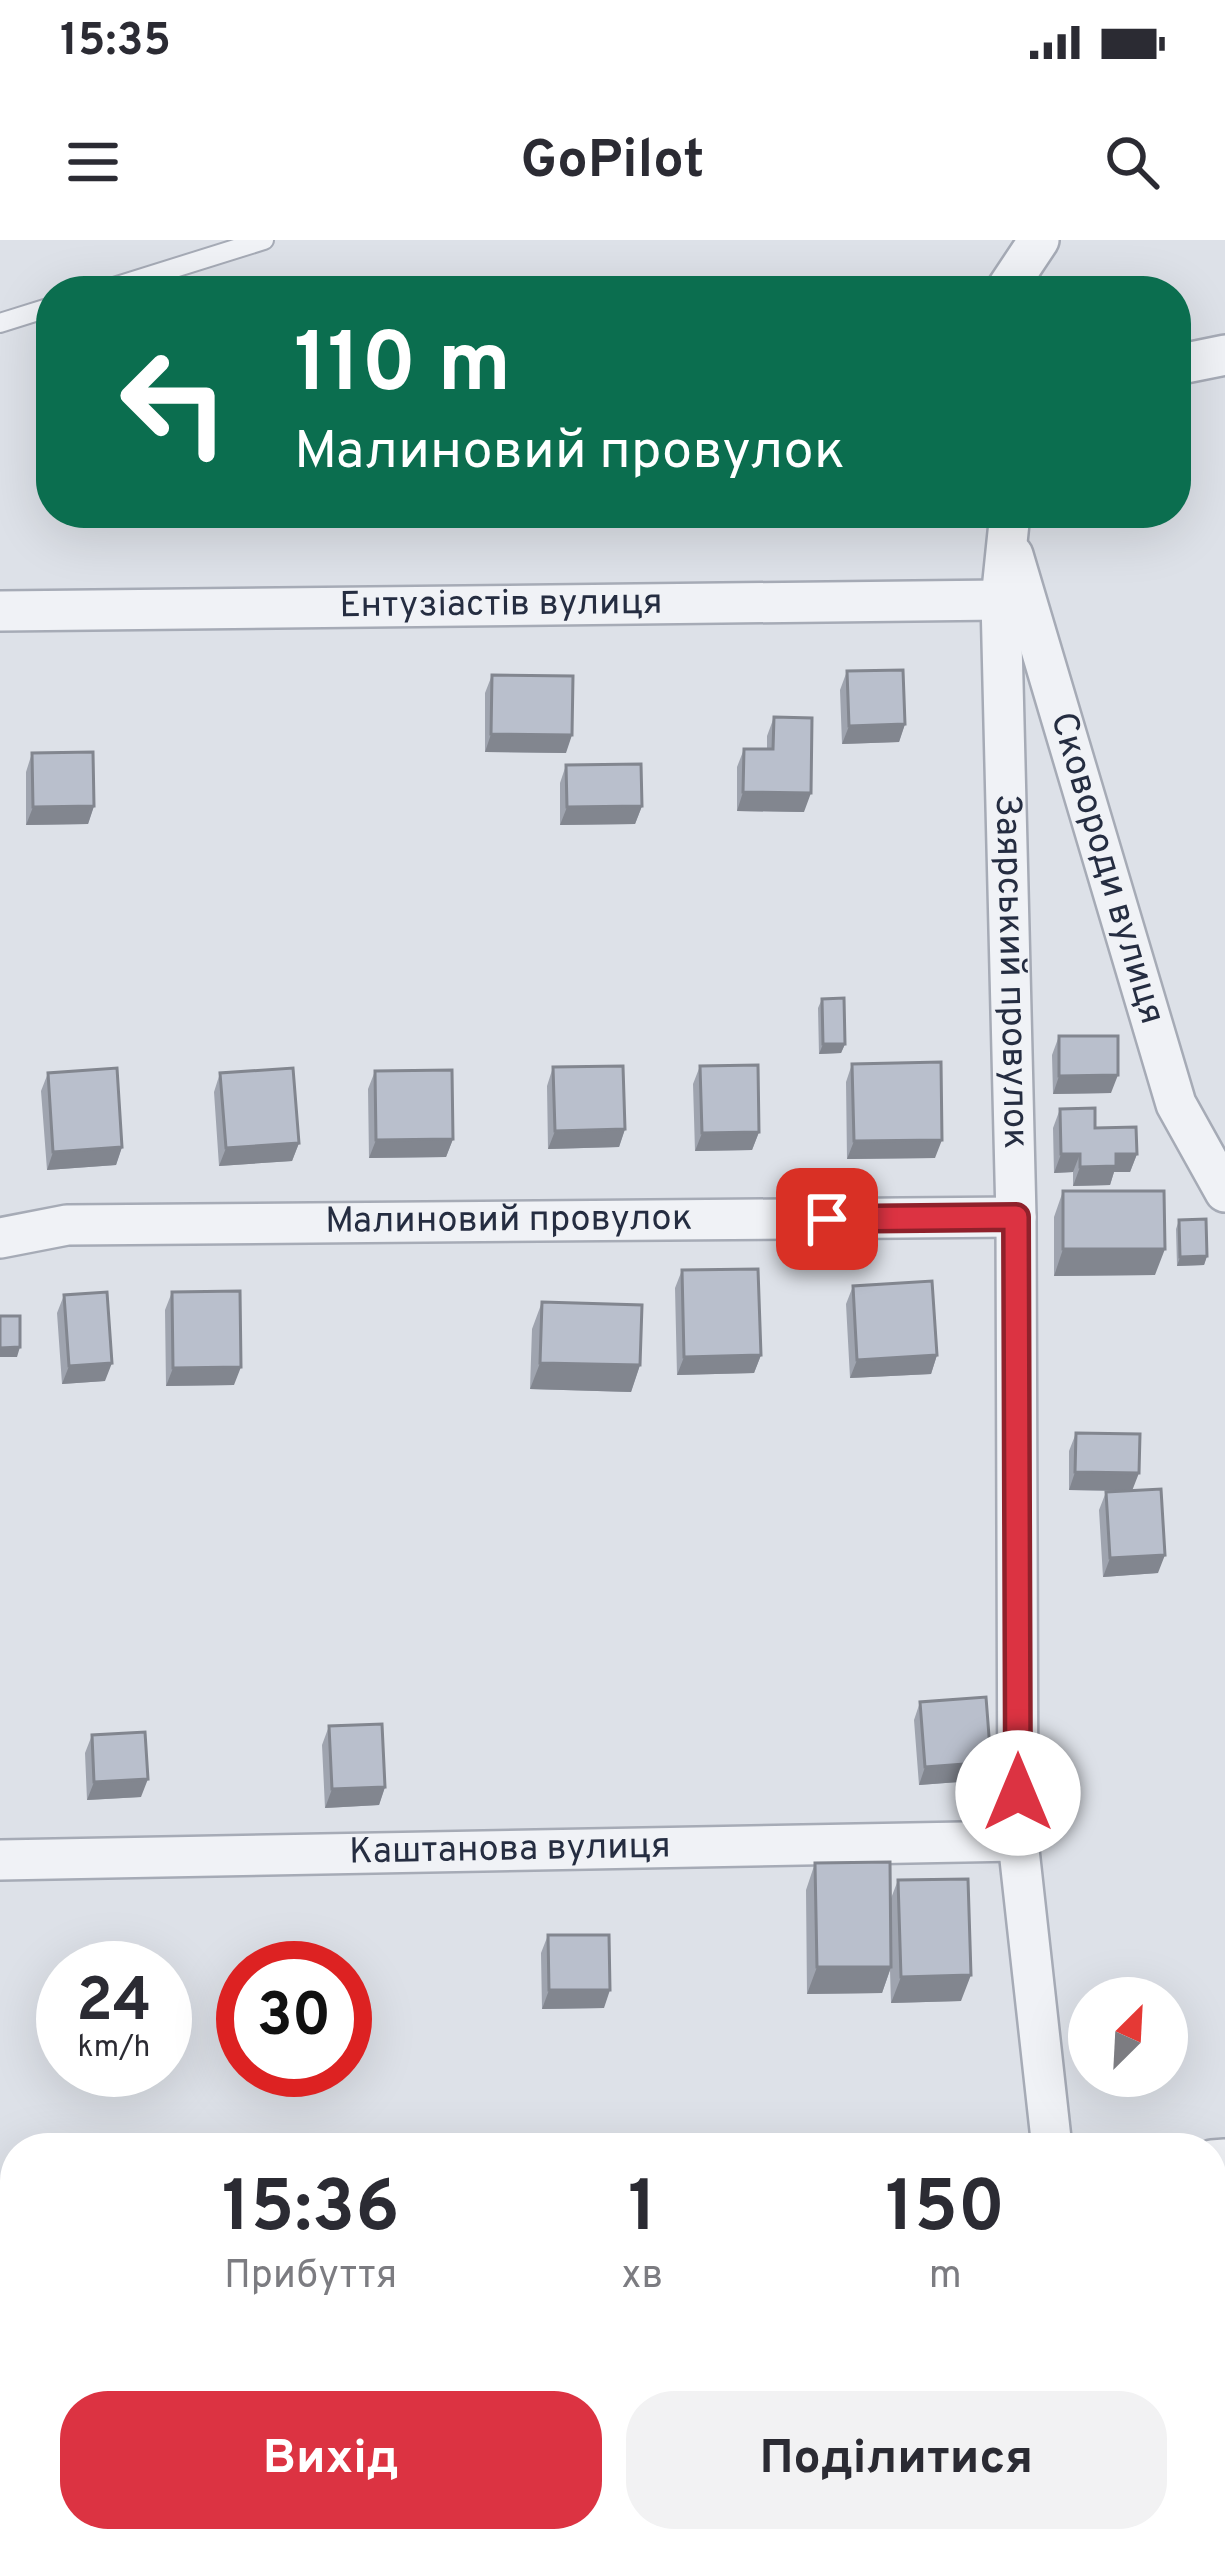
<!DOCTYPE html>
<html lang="uk">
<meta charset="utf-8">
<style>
:root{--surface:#fff;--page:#f2f2f3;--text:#2b2b33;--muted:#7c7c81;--accent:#dc3342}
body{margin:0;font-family:Overpass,sans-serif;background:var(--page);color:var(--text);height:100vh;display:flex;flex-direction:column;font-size:45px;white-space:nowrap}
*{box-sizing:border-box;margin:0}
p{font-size:39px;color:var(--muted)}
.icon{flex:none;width:66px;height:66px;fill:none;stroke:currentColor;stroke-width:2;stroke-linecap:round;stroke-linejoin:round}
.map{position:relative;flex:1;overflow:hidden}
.details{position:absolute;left:0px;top:1893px;width:1227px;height:420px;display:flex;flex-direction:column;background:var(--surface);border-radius:48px 48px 0 0;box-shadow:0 12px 48px #0002}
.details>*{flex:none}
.banner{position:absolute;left:36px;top:36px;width:1155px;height:252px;border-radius:48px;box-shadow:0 12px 48px #0002;background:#0b6e4f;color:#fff;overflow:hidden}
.needle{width:78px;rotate:24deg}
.buttons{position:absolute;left:1068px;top:1737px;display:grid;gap:24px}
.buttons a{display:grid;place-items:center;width:120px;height:120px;border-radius:50%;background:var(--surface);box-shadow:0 12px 48px #0002;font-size:60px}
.speed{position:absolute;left:36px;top:1701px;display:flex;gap:24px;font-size:60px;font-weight:700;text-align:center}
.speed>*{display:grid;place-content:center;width:156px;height:156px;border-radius:50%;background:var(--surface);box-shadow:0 12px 48px #0002;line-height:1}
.speed small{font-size:30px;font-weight:400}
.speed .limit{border:18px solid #d22;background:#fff;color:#111}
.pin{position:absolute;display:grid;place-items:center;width:102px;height:102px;color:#fff;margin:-51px;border-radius:24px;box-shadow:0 6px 18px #0006}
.me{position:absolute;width:132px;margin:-66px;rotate:0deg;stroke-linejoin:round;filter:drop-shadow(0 0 9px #0008)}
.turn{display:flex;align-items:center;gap:42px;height:252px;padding:0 60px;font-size:54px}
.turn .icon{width:156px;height:156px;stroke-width:2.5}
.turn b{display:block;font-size:84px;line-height:102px}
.eta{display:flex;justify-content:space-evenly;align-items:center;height:204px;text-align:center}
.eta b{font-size:72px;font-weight:700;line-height:84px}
.primary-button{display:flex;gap:24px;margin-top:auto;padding:24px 60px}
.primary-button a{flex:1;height:138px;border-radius:48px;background:var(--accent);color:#fff;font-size:48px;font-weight:700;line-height:138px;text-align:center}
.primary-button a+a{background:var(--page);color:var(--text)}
.status{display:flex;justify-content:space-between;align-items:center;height:84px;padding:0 60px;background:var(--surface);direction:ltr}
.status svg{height:33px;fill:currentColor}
header{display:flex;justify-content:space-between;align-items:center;height:156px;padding:0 60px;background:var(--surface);font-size:54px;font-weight:700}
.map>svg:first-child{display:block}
</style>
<div class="status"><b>15:35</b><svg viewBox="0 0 49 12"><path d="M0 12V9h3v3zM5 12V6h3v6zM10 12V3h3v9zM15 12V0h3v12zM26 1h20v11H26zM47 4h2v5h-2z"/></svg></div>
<header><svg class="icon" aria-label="menu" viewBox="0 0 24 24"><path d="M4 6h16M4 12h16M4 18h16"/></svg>GoPilot<svg class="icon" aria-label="search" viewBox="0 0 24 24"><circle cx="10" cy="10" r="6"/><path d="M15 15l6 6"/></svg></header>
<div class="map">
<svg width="1225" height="2313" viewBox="0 0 1225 2313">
<rect width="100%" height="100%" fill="#dde1e8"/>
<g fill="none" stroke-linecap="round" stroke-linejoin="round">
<defs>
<path id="lane" d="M101,51L264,0
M0,83L51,67"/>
<g id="street">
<path d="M1005,51L1039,0"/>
<path d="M1176,125L1225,115"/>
<path id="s1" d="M1010,273L1001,360L1016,977L1018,1601L1052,1908"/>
<path id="s2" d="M1013,315L1176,864L1225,952"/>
<path id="s3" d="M0,371L1001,360"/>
<path id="s4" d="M0,998L67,985L1016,977"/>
<path id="s5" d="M0,1620L1018,1601"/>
<path d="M1212,1920L1225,1919"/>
<path d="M0,2265L15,2264"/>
<path d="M1081,2313V2298"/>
</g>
</defs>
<!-- lane casing -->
<use href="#lane" stroke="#a6abb6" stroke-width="22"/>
<!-- street casing -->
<use href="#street" stroke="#a6abb6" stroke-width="44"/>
<!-- lane -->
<use href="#lane" stroke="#f0f2f6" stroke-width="18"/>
<!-- street -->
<use href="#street" stroke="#f0f2f6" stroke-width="39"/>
</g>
<!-- wall -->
<path fill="#9fa4af" d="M847,431L905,484L899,502L842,504L840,450Z
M492,435L566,513L485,512V453Z
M774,477L804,572L737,571V527L744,509H767V496Z
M32,513L94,566L88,584L26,585V532Z
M566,525L642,566L635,584L560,585V543Z
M822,759L845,804L841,813L819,814L818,768Z
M1059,796L1111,853L1053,854L1052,815Z
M852,824L935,918L847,919L846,842Z
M700,826L759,892L752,910L695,911L693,844Z
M553,827L625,889L619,907L548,909L547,846Z
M375,831L453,899L446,917L369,918L368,849Z
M48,833L122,907L116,925L47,930L41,851Z
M220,833L299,903L292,921L219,926L214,852Z
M1060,869L1095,888L1137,914L1130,932H1114L1110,945L1073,946V932L1054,933L1053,888Z
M1063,951L1155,1035L1054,1036V977Z
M1179,980L1207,1016L1204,1025L1177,1026L1176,989Z
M682,1030L761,1115L754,1133L677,1135L675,1048Z
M853,1046L937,1115L931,1134L850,1138L846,1064Z
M172,1052L234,1145L166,1146L165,1070Z
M64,1055L105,1141L62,1144L57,1073Z
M542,1062L640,1125L631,1152L530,1149L532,1089Z
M1076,1193L1133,1251L1158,1333L1103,1337L1099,1270L1106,1252L1128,1251L1069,1250V1211Z
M920,1462L991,1522L985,1540L919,1545L914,1480Z
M329,1486L385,1547L379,1565L325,1568L322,1505Z
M92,1495L141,1557L87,1560L85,1513Z
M815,1623L890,1661L898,1640L961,1761L891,1763L890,1730L882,1753L807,1754L806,1650Z
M548,1695L604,1768L542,1769L541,1713Z"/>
<!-- shaded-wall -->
<path fill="#82868f" d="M905,484L899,502L842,504L849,486Z
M491,494L572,495L566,513L485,512Z
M743,552L811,553L804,572L737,571Z
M94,566L88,584L26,585L33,567Z
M642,566L635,584L560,585L567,567Z
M823,804H845L841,813L819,814Z
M1118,835L1111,853L1053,854L1059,836Z
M625,889L619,907L548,909L555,891Z
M759,892L752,910L695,911L702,893Z
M453,899L446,917L369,918L376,900Z
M942,900L935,918L847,919L854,901Z
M299,903L292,921L219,926L226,908Z
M122,907L116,925L47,930L53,912Z
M1061,914H1080L1073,932L1054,933Z
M1116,914H1137L1130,932H1114L1110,945L1073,946L1080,927Z
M1063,1009H1165L1155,1035L1054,1036Z
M1207,1016L1204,1025L1177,1026L1180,1017Z
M20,1107L17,1117H0V1108Z
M761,1115L754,1133L677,1135L684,1117Z
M937,1115L931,1134L850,1138L857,1120Z
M112,1123L105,1141L62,1144L69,1126Z
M540,1123L640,1125L631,1152L530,1149Z
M241,1127L234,1145L166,1146L173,1128Z
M1075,1232L1139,1233L1132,1251L1069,1250Z
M1165,1315L1158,1333L1103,1337L1110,1318Z
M991,1522L985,1540L919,1545L925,1527Z
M148,1539L141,1557L87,1560L94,1542Z
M385,1547L379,1565L325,1568L332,1549Z
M817,1727H891L882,1753L807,1754Z
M971,1735L961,1761L891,1763L901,1737Z
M549,1750H610L604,1768L542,1769Z
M1212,2035H1225V2053H1212Z
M15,2172V2188L0,2191V2175Z"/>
<!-- building -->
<path fill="#b9bfcc" stroke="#82868f" stroke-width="3" d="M903,430L905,484L849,486L847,431Z
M492,435L573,436L572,495L491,494Z
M774,477L812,478L811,553L743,552L744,509H773Z
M93,512L94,566L33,567L32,513Z
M641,524L642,566L567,567L566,525Z
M844,758L845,804H823L822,759Z
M1059,796H1118V835L1059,836Z
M941,822L942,900L854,901L852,824Z
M758,825L759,892L702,893L700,826Z
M623,826L625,889L555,891L553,827Z
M117,828L122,907L53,912L48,833Z
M293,828L299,903L226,908L220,833Z
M452,830L453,899L376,900L375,831Z
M1095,868V888L1136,887L1137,914H1116V926L1080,927V914H1061L1060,869Z
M1063,951H1164L1165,1009H1063Z
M1206,979L1207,1016L1180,1017L1179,980Z
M758,1029L761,1115L684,1117L682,1030Z
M932,1041L937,1115L857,1120L853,1046Z
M240,1051L241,1127L173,1128L172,1052Z
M107,1052L112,1123L69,1126L64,1055Z
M542,1062L642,1065L640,1125L540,1123Z
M0,1076H20V1107L0,1108Z
M1076,1193L1140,1194L1139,1233L1075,1232Z
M1161,1249L1165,1315L1110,1318L1106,1252Z
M986,1457L991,1522L925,1527L920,1462Z
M382,1484L385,1547L332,1549L329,1486Z
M145,1492L148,1539L94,1542L92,1495Z
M890,1622L891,1727H817L815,1623Z
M968,1639L971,1735L901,1737L898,1640Z
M548,1695H609L610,1750H549Z
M1212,1967H1225V2035H1212Z
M15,2090V2172L0,2175V2094Z"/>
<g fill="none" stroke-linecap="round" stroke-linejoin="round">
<defs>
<path id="route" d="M827,979L1016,977L1018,1553"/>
</defs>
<!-- route casing -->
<use href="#route" stroke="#8f212b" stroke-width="30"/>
<!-- route -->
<use href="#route" stroke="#dc3342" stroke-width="21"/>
</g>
<g text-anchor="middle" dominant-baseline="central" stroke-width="9" stroke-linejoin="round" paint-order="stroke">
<!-- street labels -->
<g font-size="36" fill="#252d41" stroke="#ecf0f6">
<text stroke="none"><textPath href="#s3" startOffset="501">Ентузіастів вулиця</textPath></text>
<text stroke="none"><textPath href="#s2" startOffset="327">Сковороди вулиця</textPath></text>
<text stroke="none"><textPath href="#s1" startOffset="459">Заярський провулок</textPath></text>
<text stroke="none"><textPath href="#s4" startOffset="510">Малиновий провулок</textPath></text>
<text stroke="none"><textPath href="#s5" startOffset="510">Каштанова вулиця</textPath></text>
</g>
</g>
</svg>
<div class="buttons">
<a><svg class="needle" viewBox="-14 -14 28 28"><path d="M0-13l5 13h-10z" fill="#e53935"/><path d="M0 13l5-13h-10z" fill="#7c7c81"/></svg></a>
</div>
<div class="speed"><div>24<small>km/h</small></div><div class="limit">30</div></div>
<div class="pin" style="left:827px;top:979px;background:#d93025"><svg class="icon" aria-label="arrive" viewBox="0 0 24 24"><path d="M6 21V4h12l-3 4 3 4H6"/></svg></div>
<svg class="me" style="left:1018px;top:1553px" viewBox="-20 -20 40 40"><circle r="19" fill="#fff"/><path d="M0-13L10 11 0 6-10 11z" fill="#dc3342"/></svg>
<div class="banner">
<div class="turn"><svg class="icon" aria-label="left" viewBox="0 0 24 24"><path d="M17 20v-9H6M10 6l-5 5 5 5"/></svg><div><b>110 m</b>Малиновий провулок</div></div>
</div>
<section class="details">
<div class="eta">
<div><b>15:36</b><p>Прибуття</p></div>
<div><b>1</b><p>хв</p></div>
<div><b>150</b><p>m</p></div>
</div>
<div class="primary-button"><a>Вихід</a><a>Поділитися</a></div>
</section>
</div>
